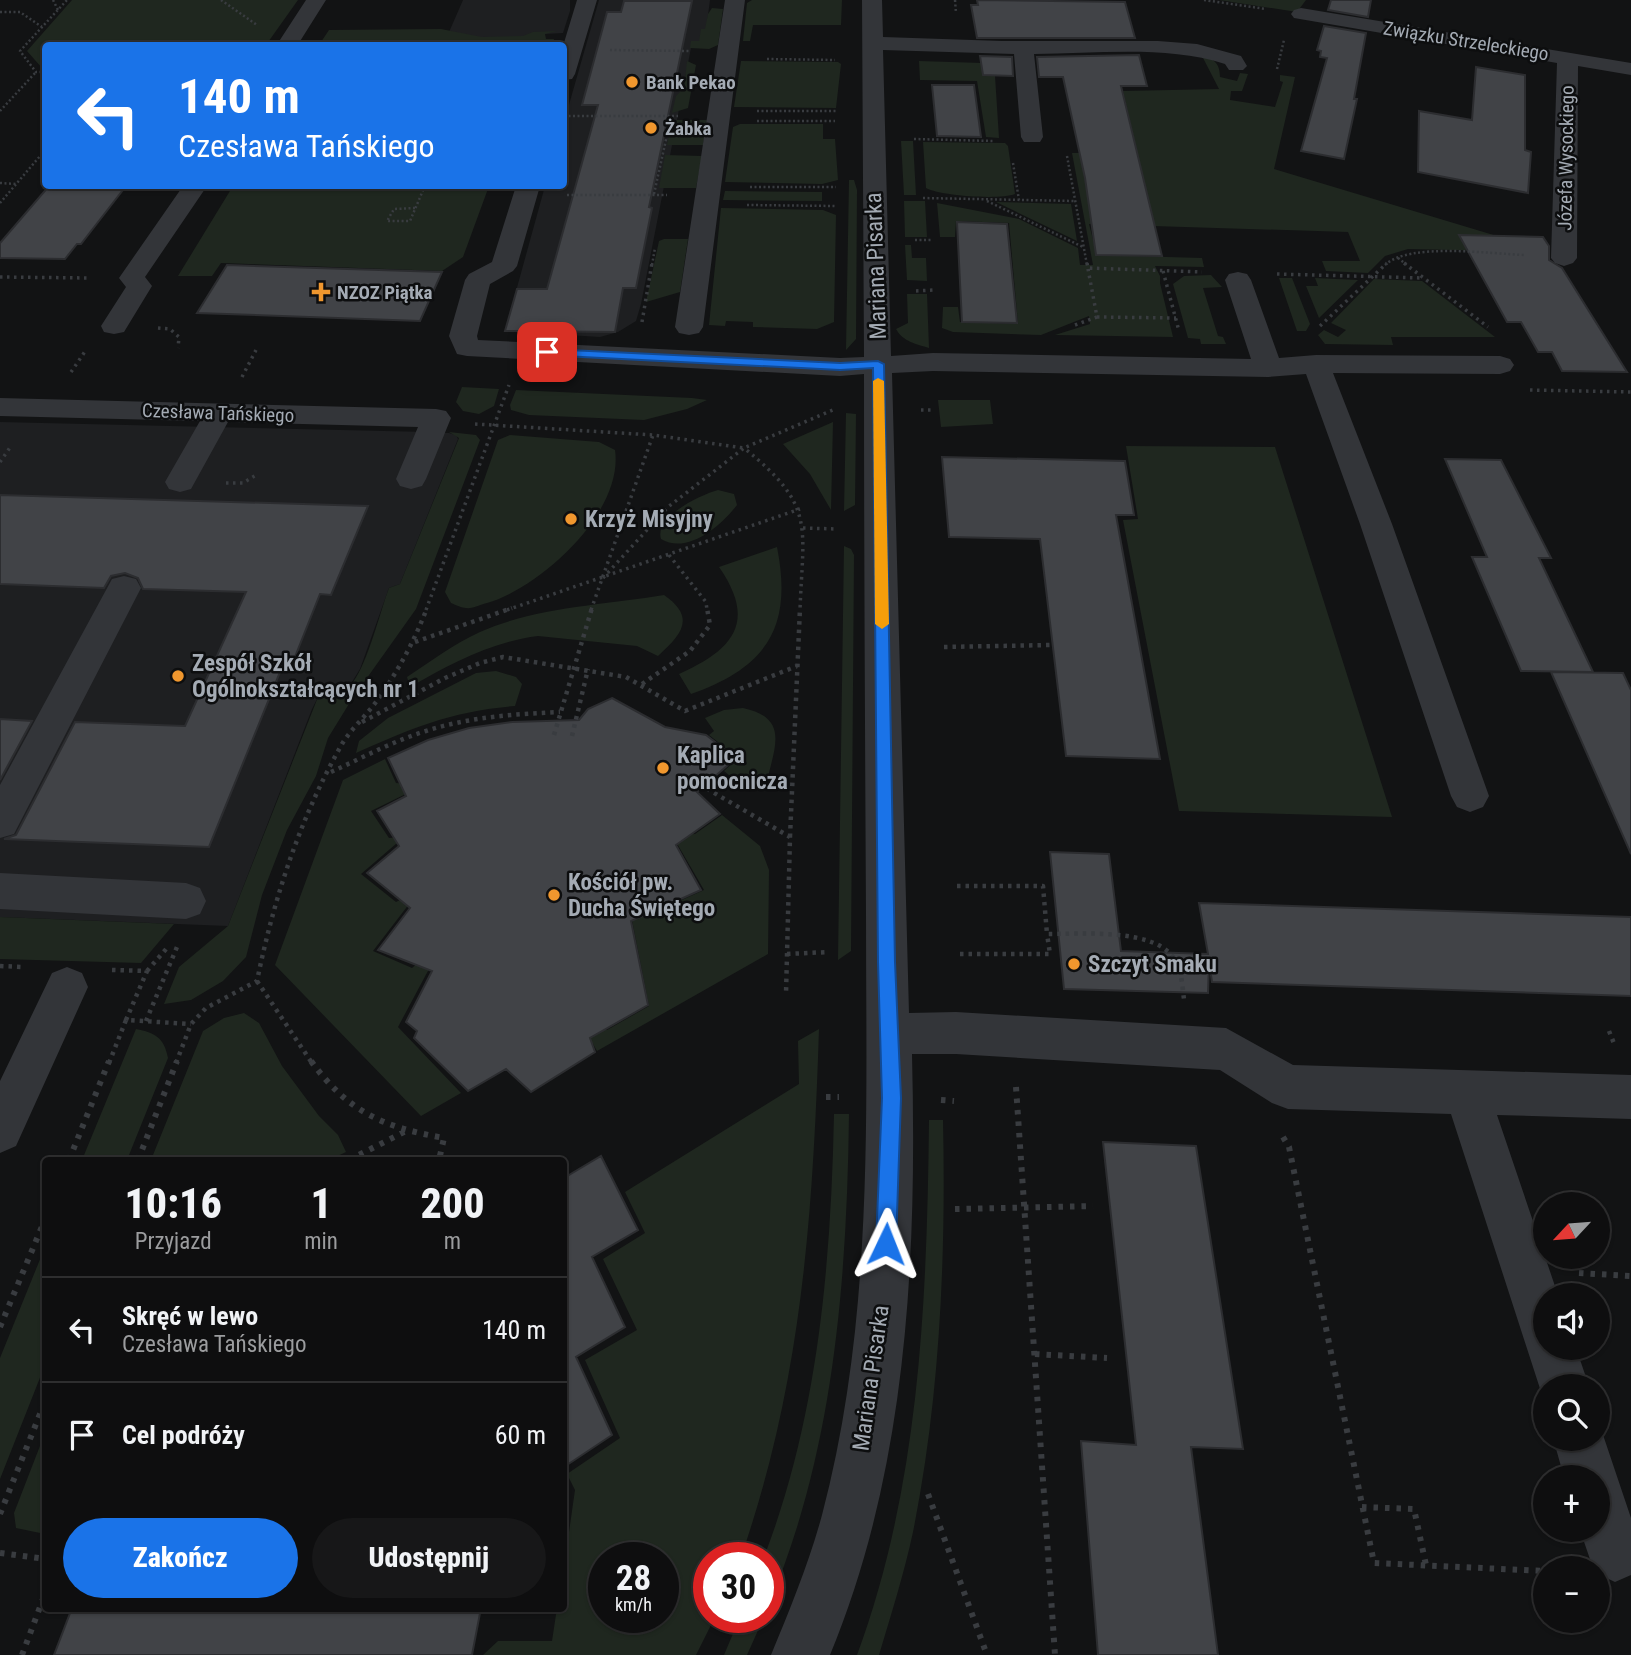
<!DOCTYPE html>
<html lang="pl">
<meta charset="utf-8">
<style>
:root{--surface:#0e0e0f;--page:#171718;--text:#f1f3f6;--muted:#9b9c9e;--line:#2e2e2f;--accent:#1a73e8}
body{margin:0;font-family:"Roboto Condensed",sans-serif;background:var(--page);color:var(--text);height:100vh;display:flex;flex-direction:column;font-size:26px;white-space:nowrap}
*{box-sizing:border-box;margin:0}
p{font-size:23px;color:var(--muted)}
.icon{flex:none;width:38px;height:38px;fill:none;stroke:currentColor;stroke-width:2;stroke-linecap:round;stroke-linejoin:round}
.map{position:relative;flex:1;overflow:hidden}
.side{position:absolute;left:42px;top:1157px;width:525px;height:455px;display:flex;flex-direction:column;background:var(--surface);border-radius:7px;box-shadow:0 2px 5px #0004,0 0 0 2px var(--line)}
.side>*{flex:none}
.hud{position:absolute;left:42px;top:42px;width:525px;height:147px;border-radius:7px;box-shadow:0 2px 5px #0004,0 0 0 2px var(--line);background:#1a73e8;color:#fff;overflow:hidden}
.needle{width:46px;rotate:244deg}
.controls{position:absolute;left:1533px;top:1192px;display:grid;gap:14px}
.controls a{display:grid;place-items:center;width:77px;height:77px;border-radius:50%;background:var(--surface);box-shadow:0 2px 5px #0004,0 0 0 2px var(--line);font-size:35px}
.speed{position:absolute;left:588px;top:1542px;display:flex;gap:14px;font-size:35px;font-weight:700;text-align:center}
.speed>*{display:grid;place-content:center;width:91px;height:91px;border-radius:50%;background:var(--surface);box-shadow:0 2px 5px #0004,0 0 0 2px var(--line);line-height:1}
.speed small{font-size:18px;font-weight:400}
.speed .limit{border:10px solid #d22;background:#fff;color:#111}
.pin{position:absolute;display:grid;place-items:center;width:60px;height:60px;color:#fff;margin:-30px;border-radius:14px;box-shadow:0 4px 10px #0006}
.me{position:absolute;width:77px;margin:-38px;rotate:2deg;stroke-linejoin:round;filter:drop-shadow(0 0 5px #0008)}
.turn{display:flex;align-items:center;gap:24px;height:147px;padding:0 21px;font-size:32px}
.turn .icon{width:91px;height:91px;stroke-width:2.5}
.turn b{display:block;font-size:49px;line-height:60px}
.eta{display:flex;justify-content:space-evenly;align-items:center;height:119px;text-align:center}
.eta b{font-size:42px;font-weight:800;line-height:49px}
.button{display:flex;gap:14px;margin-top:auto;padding:14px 21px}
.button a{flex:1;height:80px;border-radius:42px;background:var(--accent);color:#fff;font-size:28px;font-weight:800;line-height:80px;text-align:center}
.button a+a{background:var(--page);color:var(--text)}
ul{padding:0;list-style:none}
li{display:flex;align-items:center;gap:21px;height:105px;padding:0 21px;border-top:2px solid var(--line)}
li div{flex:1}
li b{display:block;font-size:26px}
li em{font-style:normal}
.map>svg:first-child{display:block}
</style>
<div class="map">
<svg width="1631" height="1655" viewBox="0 0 1631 1655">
<rect width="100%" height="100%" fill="#121314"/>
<!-- built -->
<path fill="#1e1f21" d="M463,0H570V11L563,33L545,34L543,39H446Z
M599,0H710L704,46L691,48L641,304L636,321L618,332L600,337L505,331L545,186H564V122Z
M0,422L428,432L449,433L456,435L458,439L400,584L389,588L360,669L352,682L343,690L318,697L312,709L228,926L0,917Z"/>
<!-- green -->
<path fill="#1f271f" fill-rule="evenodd" d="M72,0H298L266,45L172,40L169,42L111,41L106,46H46L45,68H42L27,51Z
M752,0H842L841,25H753L750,41H743L747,3Z
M1219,0H1306L1297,12Z
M712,8L723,9L718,45L709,49L690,48L691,41H699L701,29H705L708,14Z
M441,29L482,37L523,36L533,32L557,31L545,34L546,39H554L553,45H319L329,30Z
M1201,54C1214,59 1220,63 1220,77L1237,81L1240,73L1248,74L1242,91H1231L1230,100L1275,107L1283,82L1280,81V75L1295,77L1274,169L1550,252L1408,249L1385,256L1368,273L1326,271L1322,261H1360L1348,232L1089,224L1097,255L1202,258L1204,267L1155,266L1160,276V283L1173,337L1055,335L1090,324L1089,316L1041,335L953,332L942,328L943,307H958L960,322L1018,324L1009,223L956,221L955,237H940L937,203L1019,219L1078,248L1080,265H1093L1072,153H1087L1090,167L1141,168L1123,91L1219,89Z
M687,61L696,65L688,108L672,113L676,96L684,88Z
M741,61L838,62L841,64L836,108L734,107Z
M919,61L982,63L984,75L995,76L999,138L986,137L977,81L920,80Z
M672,120H707L703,145H667Z
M740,124H823V139H835L838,180L822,184L725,182L733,127Z
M901,141H913L916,195H904Z
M923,142L1005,143L1008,146L1015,194C1000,200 941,196 926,188Z
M665,155L702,156L696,188H659Z
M849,180H854L857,190L856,339L846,350Z
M233,186H489L463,257L442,271L221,263L212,276H178Z
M725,191L822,192V201L723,200Z
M904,201H925L927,237H905Z
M996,202L1071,204L1077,241Z
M721,208L823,210L836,215L834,322L817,329L753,327V322L726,321L725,326L709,325Z
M664,239H688L680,292L646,302L659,241Z
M905,245H911L912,258H926L927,281L907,280Z
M1211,275L1222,287L1203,288L1218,336L1223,337L1226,344H1201L1200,339L1188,338L1173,284L1184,276Z
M1279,278H1292L1310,324L1306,331H1297Z
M1315,278L1358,280L1319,318L1306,286H1318Z
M1374,279L1422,281L1495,337H1391L1393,345L1325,344L1318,335L1324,330L1338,337L1346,330L1331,323Z
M907,294H927L929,348C917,344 903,342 896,329L908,323Z
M462,387L499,389L494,406L479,414L463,411L456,402Z
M516,390L692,398L707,400L687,409L644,420L529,415L511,410L510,405Z
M938,400H990L993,424L941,427Z
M846,413L856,414L855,505L844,511Z
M833,422L831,510L810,474L783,444Z
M449,432L476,435L480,440L416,609L352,699L328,738L316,776L287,830L262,895L246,957L223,981L191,1000L164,1004L179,967L228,926L318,697C330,695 344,692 353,682C368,662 380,612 389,588L400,584L459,438Z
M510,435L599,442L615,450C624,511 542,587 487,603C481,604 473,609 466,608C462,608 456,605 451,603L445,592L498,440Z
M1126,446L1275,447L1392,817L1179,811L1123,520L1138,519Z
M718,490L734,494L737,505C721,526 687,555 661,539C654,517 700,495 718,490Z
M844,546L851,549L854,555L851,951L838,960Z
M777,547C793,627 767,667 691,694L679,674C732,650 758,623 719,567Z
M664,595C697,618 681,635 658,656L637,646L538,636C491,642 450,664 410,687L407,677C431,661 454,644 480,632C536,607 604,605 664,595Z
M496,671L516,677L522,684L515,706C452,711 412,728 356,753L359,741L388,718L476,673Z
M743,708C789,718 775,746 767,781C748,793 739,783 724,771L738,758L709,735L714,731L705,718L724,710Z
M385,759L396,783L410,784L412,791L371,811L389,838L404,837L361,874L396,902L414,893L416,895L373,951L412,968L431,952L437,954L398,1027L461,1093L421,1116L275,965L343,780Z
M722,815L760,846L769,870L768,954L597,1051L593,1044L588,1047L590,1022L597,1030H607L649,1006L629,905L655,912L704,890L672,835L695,834Z
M0,917L174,924L141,963L0,959Z
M244,1013L259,1023L282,1066L319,1116L338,1135L346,1152L329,1160H151L203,1031L224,1018Z
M136,1029C155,1033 164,1037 168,1058L127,1160H82Z
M819,1029C813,1214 802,1381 741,1557L709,1558V1617H715L696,1655H483L498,1641H552L557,1608H564V1567L575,1490L567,1474L620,1438L585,1360L637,1330L603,1259L645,1233L625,1192L799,1084L798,1041ZM604,1558H663V1617H604Z
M834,1114H849C847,1279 834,1453 768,1606V1558L764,1557C818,1417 831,1264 834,1114Z
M929,1120H943C946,1257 940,1398 913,1532C904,1574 891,1615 879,1655H857C920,1485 927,1299 929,1120Z
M45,1247V1365L0,1479V1358Z
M45,1433V1534L16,1528L14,1513Z
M740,1617H764L747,1655H724Z"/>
<!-- building -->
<path fill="#414347" stroke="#2c2d30" stroke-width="2" d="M977,0L1125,2L1135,38H977L971,5H978Z
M1331,0H1371L1368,17L1328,10Z
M624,1H692L649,207L652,208L636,288H623L615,332L505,331L517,289H547L598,105H582L607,12H621Z
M1324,26L1366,33L1354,99H1357L1344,159L1301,151L1327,58L1320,57L1321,51L1317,50Z
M1139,55L1147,86H1121L1162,256L1096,255L1085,178L1063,77H1039L1037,57Z
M980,56L1012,57L1013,76L983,75Z
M1476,67L1525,75V150L1531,152L1528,193L1418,172L1419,111L1472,120Z
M932,85H974L981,137L937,136Z
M49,186H126L81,244H77L65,259L0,258V243Z
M957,222L1007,224L1017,323L962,322Z
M1459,235L1543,237L1549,246V260L1562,268L1627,372L1562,371L1552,352H1538L1521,322H1507Z
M227,265L442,272L420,321L197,313Z
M942,457L1125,461L1134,515H1116L1160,759L1066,756L1040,539L949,537Z
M1445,459L1501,460L1551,558H1539L1593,672L1521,671L1472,557H1487Z
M0,495L368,506L331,595L320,594L289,672H280L209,847L4,839L16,835L75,722L185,726L246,592L143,589L138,578L125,573L111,576L104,588L0,584Z
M1551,672L1623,673L1631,690V854Z
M612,698L665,727L706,735L736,758L697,792L720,814L676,845L701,890L631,921L648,1005L590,1038L595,1052L531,1092L506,1069L468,1091L414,1038L417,1031L406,1022L432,971L378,950L410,908L367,873L399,846L377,811L406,796L388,758L428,740L469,728L512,722L579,720L588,709Z
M0,719L32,721L0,780Z
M1050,852L1109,854L1121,951L1208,954L1199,903L1631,917V996L1212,982L1209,962L1208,993L1064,989Z
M1103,1142L1196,1146L1243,1449L1191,1447L1218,1655H1098L1081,1441L1136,1445Z
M601,1156L638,1230L592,1257L625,1327L576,1357L612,1435L564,1467V1178Z
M72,1608H481L472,1655H54Z"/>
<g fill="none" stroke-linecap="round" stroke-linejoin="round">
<!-- path-far3 -->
<path stroke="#393c40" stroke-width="2.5" stroke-dasharray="2 2.5" stroke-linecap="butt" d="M53,0L58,10
M221,0L257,25
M955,0L956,13
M1204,0L1266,9
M0,12H20L42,27
M610,50L689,51
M767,59L835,60
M1277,69L1284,40
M46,72H36L20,51L67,0
M0,111L36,72
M757,111H836
M564,116H678
M757,121H835
M914,139L993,141
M1067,156L1087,265
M1013,163L1019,200
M0,183L17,184
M750,187H836
M654,194L671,117
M567,195H667
M923,198L1075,201
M987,201L1083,247
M0,203L46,149
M747,205L836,206
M415,208L394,209L387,221H410L424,188L429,186
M915,240H932
M1398,258L1407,265
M652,265L655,248
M1385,265C1409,242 1492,254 1525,255"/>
<!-- path-far2 -->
<path stroke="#393c40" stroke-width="3.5" stroke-dasharray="2.5 4.5" stroke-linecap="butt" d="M1087,263L1088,268L1202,272
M1404,263L1488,327
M1163,271L1179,331
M1277,274L1423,278
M0,277L90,278
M916,291L934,290
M1097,317L1176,318
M642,322L652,263
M1075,325L1097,317L1088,269
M1320,326L1387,263
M158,328L170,329L179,337L178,348
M71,372L86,350
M242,377L256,350
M1530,390L1631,392
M921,410H932
M475,424L653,435L744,448L835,409
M0,462L11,446
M226,483H243L256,475
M803,528L837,529
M669,555L706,602L707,610
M603,578L668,507L744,448C816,506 803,525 800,610
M426,610L509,385
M507,610L800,509
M591,610L653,435"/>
<!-- path-far1 -->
<path stroke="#393c40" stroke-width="4.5" stroke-dasharray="3.5 5" stroke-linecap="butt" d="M415,642L512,608
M944,647L1052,645
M642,684L690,651L710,625L707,608
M362,722L445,678L480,663L503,657L626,677L685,711L797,666
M554,735L592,608
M572,736L588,669
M331,772C362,758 393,741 426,731C469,717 515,714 560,712
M692,780L790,837L786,994
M790,837L800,608
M957,886H1043L1047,934C1080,934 1152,928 1173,957C1182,968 1182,986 1184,999
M787,954L829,952
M960,954H1050L1047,934
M0,966L23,967
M112,970L147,971L126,1020L191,1024
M147,971L167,948
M257,981L312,1063
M146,1021L177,947
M1609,1031L1615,1046
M109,1063L126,1020
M176,1063L191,1024L206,1008L257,981C274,898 300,818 342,744C351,729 365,717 376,702C397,673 414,642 427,608"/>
<!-- path -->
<path stroke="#393c40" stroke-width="6" stroke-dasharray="4.5 7" stroke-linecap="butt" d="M311,1061C348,1112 383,1127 444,1138L439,1160
M1016,1087L1055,1655
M826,1097H839
M941,1100L954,1101
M1283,1137L1289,1147L1374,1563L1545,1571
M69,1160L109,1061
M138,1160L177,1061
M349,1160L406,1131
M955,1209L1093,1206
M1579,1273L1631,1276
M0,1327L46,1217
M1035,1354L1107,1358
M928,1494L987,1655
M1362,1507L1414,1509L1426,1565
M0,1514L46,1399
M0,1553L46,1559
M22,1655L46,1591"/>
<!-- minor -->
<path fill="#333539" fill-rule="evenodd" d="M306,0H326L297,46H276Z
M577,0H597L575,74L572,79L564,80L563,46Z
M725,0H745L703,327L699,333L689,335L679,333L675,327Z
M862,0H882L883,37L1002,41H1158L1197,44L1241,56L1247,66L1243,70H1229L1225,64C1165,45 1097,54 1034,54L1043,137L1040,142H1024L1021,137L1014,54L883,50L891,356L933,353L1251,359L1225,280L1229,274L1238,272L1247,274L1251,280L1279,358L1316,355L1500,356L1510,359L1514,365L1510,371L1500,374L1333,373L1392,524L1489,796L1483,807L1470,812L1457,807L1451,796L1360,524L1306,374L1268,377L933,371L892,373L909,1013L956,1012L1226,1028L1293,1065L1631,1075V1119L1497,1115L1558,1295H1545V1348H1576L1589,1386H1545V1404L1451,1114L1288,1109L1272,1103L1220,1070L956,1054H912C917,1256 908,1467 830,1655H771C790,1609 809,1563 822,1515C874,1318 866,1115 866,914C865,734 864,554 864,374L840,376L467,356L457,354L449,336L465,280L469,274L492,262L516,186H540L517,266L513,271L490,284L477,336L478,340L840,358L864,357Z
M1301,8L1631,63V75L1578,66L1577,258L1573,263L1564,266L1555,263L1551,258L1557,63L1294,18L1291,14L1294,10Z
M183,186H207L145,277L152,286L124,332L114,334L104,332L101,326L126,287L119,278Z
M0,398L436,409L446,411L451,418L426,479L422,486L411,489L400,486L396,479L418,427L228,422L191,489L180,492L169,489L165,482L200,421L0,416Z
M124,576L136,579L141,588L14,834L0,838V785L112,579Z
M0,873L186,883L200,888L206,901L200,914L186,919L0,909Z
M67,967L82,973L88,987L16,1146L0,1153V1081L52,973Z
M1598,1420L1631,1518V1575L1615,1582L1598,1574V1568H1593L1580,1530H1598V1477H1564L1553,1438H1598Z"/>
</g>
<!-- route -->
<path fill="#1a73e8" stroke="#114b97" stroke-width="2" d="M547,349L840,363L878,361L884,364L895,962L901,1098L896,1244L893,1251L886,1253L879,1251L876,1244L882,1098L878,962L873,368L840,370L543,355L541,352Z"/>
<!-- slow -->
<path fill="#f59e0b" d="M878,378L884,381L889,624L882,629L875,624L873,381Z"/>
<!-- markers -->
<g fill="#f0972e" stroke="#0d0e0f" stroke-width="2.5">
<circle cx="632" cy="82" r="7"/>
<circle cx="651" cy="128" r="7"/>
<path d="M317.5 281.5h7v7h7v7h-7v7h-7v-7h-7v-7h7z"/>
<circle cx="571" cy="519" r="7"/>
<circle cx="178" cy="676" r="7"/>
<circle cx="663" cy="768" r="7"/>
<circle cx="554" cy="895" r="7"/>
<circle cx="1074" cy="964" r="7"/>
</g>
<g text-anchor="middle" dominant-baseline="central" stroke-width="5" stroke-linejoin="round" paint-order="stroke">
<!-- far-street labels -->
<g font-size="19" fill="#a4abb4" stroke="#0d0e0f">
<text transform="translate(1466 41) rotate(9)">Związku Strzeleckiego</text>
<text transform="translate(1566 158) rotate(-89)">Józefa Wysockiego</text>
<text transform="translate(218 413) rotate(2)">Czesława Tańskiego</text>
</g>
<!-- far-poi labels -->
<g font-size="19" font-weight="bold" fill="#a4abb4" stroke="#0d0e0f" text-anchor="start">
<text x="646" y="82">Bank Pekao</text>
<text x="665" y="128">Żabka</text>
<text x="337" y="292">NZOZ Piątka</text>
</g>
<!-- street labels -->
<g font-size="23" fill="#a4abb4" stroke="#0d0e0f">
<text transform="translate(876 266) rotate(-92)">Mariana Pisarka</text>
<text transform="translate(871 1378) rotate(-82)">Mariana Pisarka</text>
</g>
<!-- poi labels -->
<g font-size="23" font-weight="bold" fill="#a4abb4" stroke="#0d0e0f" text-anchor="start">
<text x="585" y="519">Krzyż Misyjny</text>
<text x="192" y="663">Zespół Szkół<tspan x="192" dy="26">Ogólnokształcących nr 1</tspan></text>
<text x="677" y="755">Kaplica<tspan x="677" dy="26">pomocnicza</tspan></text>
<text x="568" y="882">Kościół pw.<tspan x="568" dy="26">Ducha Świętego</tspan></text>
<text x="1088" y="964">Szczyt Smaku</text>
</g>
</g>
</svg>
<div class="controls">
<a><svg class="needle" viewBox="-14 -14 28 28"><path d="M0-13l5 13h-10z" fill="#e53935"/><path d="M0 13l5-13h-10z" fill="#9b9c9e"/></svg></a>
<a><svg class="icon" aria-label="sound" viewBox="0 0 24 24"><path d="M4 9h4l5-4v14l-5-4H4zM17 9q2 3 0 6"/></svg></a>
<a><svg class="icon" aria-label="search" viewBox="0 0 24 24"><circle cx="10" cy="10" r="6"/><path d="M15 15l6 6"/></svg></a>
<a>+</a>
<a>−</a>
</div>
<div class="speed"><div>28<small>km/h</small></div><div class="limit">30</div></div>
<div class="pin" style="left:547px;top:352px;background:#d93025"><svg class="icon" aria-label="arrive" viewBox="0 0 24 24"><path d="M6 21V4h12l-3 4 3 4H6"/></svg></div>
<svg class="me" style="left:886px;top:1244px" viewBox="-20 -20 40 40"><path d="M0-17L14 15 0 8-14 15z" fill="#1a73e8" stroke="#fff" stroke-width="4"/></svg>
<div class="hud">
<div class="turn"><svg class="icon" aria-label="left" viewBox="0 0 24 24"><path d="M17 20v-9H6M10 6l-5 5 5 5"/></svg><div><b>140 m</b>Czesława Tańskiego</div></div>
</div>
<section class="side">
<div class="eta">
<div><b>10:16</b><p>Przyjazd</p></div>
<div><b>1</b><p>min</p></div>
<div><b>200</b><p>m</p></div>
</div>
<ul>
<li><svg class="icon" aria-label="left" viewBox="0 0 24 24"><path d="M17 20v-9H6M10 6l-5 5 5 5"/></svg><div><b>Skręć w lewo</b><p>Czesława Tańskiego</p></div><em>140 m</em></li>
<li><svg class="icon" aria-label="arrive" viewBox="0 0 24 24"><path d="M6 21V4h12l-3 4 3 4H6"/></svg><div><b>Cel podróży</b></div><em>60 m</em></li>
</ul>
<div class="button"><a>Zakończ</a><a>Udostępnij</a></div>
</section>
</div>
